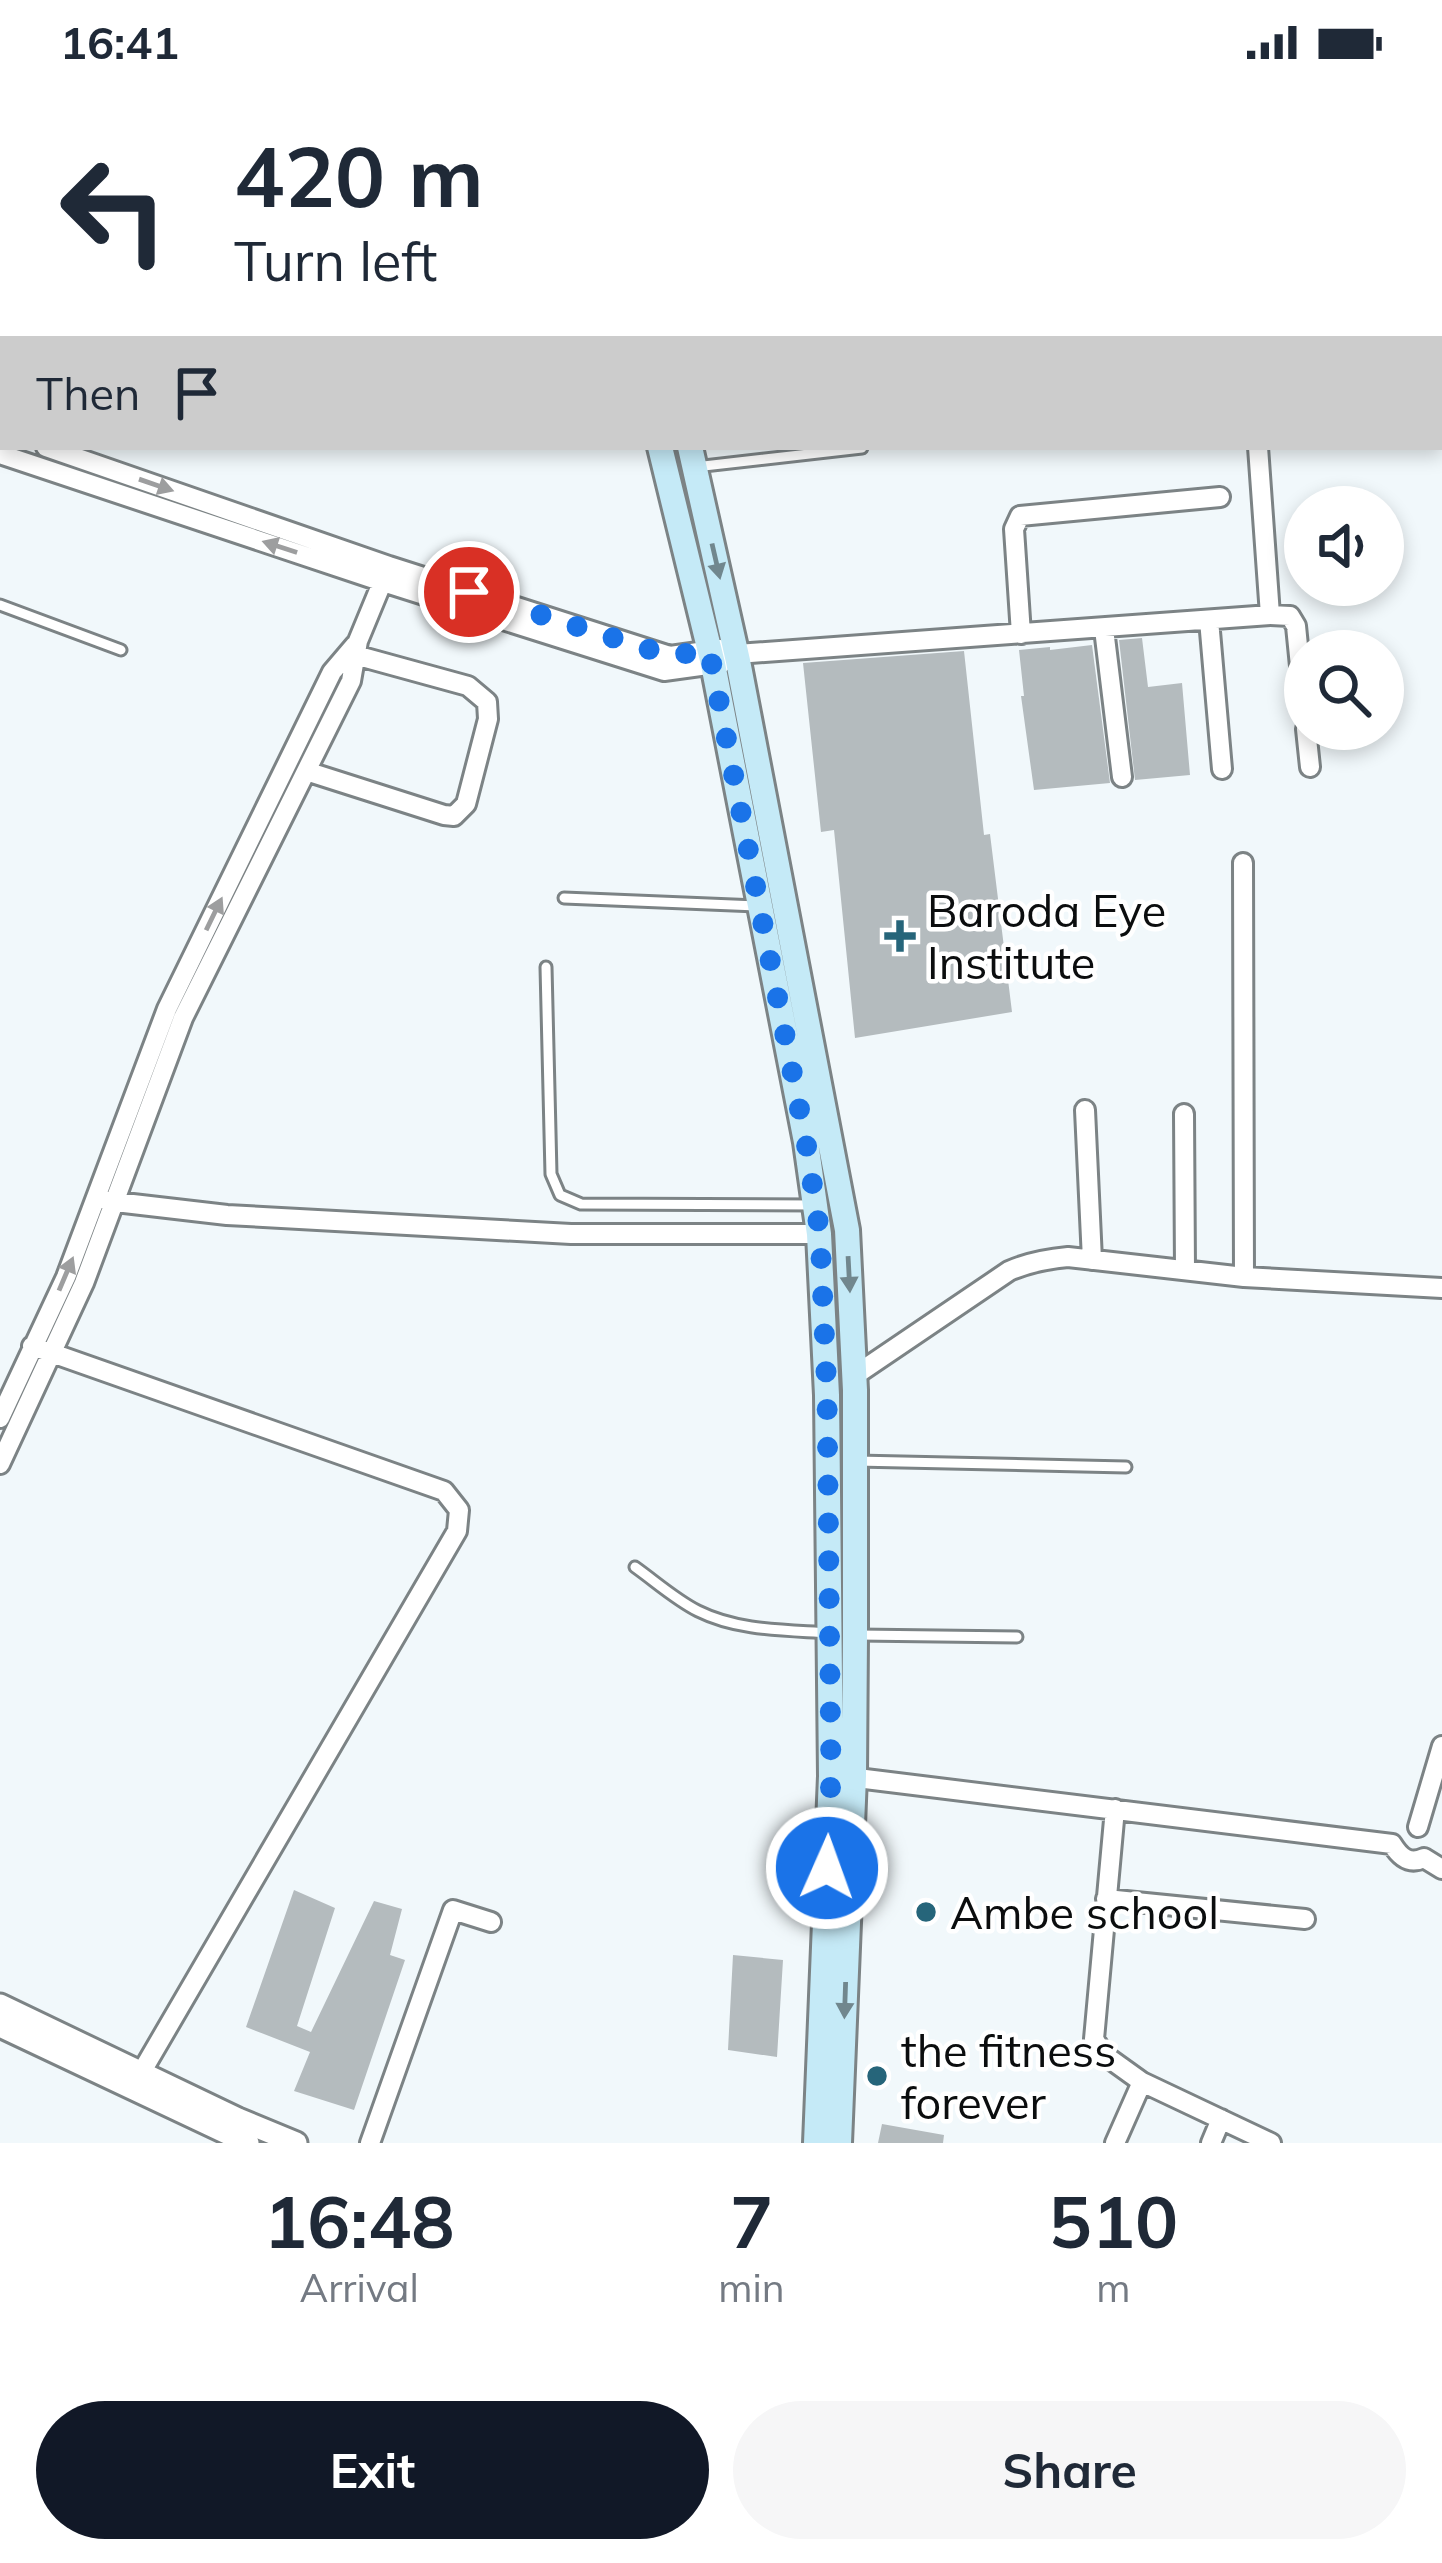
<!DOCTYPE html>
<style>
:root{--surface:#fff;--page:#f6f6f7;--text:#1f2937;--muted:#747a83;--accent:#111827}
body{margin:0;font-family:Mulish,sans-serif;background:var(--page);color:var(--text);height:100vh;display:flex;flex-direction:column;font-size:45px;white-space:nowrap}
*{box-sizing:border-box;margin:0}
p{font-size:39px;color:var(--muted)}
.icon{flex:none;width:66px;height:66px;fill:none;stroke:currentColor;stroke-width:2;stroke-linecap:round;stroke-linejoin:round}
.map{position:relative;height:2059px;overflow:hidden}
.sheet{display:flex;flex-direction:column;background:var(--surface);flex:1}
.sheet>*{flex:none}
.banner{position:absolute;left:0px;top:0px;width:1443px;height:366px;box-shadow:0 6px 18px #0003;background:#fff;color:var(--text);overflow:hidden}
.tools{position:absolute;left:1284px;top:402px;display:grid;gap:24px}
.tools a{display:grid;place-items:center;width:120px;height:120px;border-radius:50%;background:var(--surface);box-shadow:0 6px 18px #0003;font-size:60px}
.pin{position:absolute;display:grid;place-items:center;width:102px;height:102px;color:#fff;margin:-51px;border:6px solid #fff;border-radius:50%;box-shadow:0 3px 12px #0007}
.me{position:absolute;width:132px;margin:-66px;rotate:2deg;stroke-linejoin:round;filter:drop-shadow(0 0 9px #0008)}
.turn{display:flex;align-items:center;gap:42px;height:252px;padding:0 36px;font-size:54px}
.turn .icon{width:156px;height:156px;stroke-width:2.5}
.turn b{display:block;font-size:84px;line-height:102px}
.then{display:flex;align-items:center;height:114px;padding:0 36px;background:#0003;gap:24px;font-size:45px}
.eta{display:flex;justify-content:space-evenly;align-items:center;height:204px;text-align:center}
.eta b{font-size:72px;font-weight:700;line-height:84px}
.button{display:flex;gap:24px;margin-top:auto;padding:24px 36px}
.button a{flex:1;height:138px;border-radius:72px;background:var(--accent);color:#fff;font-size:48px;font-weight:700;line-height:138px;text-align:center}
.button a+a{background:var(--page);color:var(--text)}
.status{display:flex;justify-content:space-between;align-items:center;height:84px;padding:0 60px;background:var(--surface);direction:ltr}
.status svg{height:33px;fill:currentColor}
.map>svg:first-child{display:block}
</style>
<div class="status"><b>16:41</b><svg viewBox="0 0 49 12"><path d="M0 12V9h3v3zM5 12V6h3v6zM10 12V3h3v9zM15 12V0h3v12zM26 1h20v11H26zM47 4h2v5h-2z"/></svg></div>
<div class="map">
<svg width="1442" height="2059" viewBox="0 0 1442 2059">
<rect width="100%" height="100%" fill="#f1f8fb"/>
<!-- building -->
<path fill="#b4bbbe" d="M1142,554L1148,603L1182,599L1190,691L1135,696L1119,556Z
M1092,561L1110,699L1034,706L1021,612H1024L1019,566L1050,563V566Z
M964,567L984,751L990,750L1012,928L855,954L834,746L821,748L803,579Z
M294,1806L335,1824L297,1942L311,1948L374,1817L402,1825L390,1871L405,1876L354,2026L294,2007L310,1968L246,1943Z
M733,1871L783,1876L777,1973L728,1966Z
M882,2040L944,2051L943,2059H878Z"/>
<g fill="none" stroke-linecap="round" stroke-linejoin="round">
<defs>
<path id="service" d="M695,383L862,364
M0,521L121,566
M564,814L757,822
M546,883L551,1090L560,1111L581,1120L815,1121
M856,1377L1126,1383
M635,1483C656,1498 676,1516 698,1527C738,1547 785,1546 829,1549
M858,1551L1017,1553"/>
<path id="minor" d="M862,0L865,3
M1369,0L1370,3
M945,3L953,0
M1002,3L1012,0
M1440,86H1442
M1440,125L1442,128
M0,347L3,348
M46,363L389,482L670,572L720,565
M1258,363L1270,531
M0,370L383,498L664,587L722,579
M1209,536L1222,685
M1104,545L1122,693
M1021,550L1014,445L1020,432L1220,413
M737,570L1270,531L1290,532L1296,542L1305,632
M1306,645L1310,683
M306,687L444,731L454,732L466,720L488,635L487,618L468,602L355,571
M1243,779L1244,1193
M1085,1026L1092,1176
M1184,1030L1185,1186
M107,1117L227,1131L571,1150H819
M32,1262L444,1407L459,1426L457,1447L141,1989
M854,1292L1009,1187C1029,1178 1047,1175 1068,1173L1244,1193L1442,1204
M0,1334L66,1193L167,925L332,588L355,561
M0,1380L84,1199L183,934L351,597L358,557L389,482
M841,1692L1392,1760C1400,1773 1409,1781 1424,1774L1442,1785
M1115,1725L1094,1955L1103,1970L1142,1998
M1418,1743L1442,1662
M1106,1815L1305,1835
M370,2059L453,1826L491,1838
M1115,2059L1142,1998L1271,2059
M1211,2059L1221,2035"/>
<path id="tertiary" d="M0,1921L238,2035L296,2059
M0,1942L248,2059"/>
<path id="secondary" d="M575,0L576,3
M603,0L604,3
M660,363L713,580L806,1058L819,1150L827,1311L831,1692L816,2059
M690,363L738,577L847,1146L855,1306V1551L854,1692L839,2059"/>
</defs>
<!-- service casing -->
<use href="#service" stroke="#7c8385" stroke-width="15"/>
<!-- minor casing -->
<use href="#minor" stroke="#7c8385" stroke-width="24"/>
<!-- tertiary casing -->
<use href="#tertiary" stroke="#7c8385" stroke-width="27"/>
<!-- secondary casing -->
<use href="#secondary" stroke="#7c8385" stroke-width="30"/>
<!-- service -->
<use href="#service" stroke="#fff" stroke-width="9"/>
<!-- minor -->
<use href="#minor" stroke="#fff" stroke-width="18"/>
<!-- tertiary -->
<use href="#tertiary" stroke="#fff" stroke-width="21"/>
<!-- secondary -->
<use href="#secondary" stroke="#c5eaf7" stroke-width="24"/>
</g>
<!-- one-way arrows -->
<defs><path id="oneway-solid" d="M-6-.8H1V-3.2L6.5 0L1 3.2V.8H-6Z" transform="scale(3)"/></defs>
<g fill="#9d9e9f">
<use href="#oneway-solid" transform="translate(156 401) rotate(19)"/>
<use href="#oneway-solid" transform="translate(280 463) rotate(-162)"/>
<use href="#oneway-solid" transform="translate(214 830) rotate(-64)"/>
<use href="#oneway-solid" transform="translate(66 1190) rotate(-67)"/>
</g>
<g fill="#71878e">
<use href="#oneway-solid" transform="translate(716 477) rotate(77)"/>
<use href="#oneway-solid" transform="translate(849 1190) rotate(87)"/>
<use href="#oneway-solid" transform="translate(845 1916) rotate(92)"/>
</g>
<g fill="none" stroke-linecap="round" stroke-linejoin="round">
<!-- route -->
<path stroke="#1a73e8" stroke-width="21" stroke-dasharray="0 37.8" d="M469,508L670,572L709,566L806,1058L820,1150L827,1311L831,1692L827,1784"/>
</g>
<!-- markers -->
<g fill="#26657a" stroke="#fff" stroke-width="4.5">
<path d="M894 834h12v12h12v12h-12v12h-12v-12h-12v-12h12z"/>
<circle cx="926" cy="1828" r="12"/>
<circle cx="877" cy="1992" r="12"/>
</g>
<g text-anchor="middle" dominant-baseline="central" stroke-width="9" stroke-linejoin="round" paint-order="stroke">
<!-- poi labels -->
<g font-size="45" fill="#0b0d0e" stroke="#fff" text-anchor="start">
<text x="927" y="826">Baroda Eye<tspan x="927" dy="52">Institute</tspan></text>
<text x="950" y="1828">Ambe school</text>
<text x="901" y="1966">the fitness<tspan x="901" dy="52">forever</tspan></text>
</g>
</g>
</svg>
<div class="tools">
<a><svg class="icon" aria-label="sound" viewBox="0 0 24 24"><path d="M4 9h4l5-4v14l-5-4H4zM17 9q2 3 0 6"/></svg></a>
<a><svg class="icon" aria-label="search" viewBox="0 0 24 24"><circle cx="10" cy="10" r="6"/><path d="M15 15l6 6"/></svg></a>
</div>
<div class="pin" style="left:469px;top:508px;background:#d93025"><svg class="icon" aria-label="arrive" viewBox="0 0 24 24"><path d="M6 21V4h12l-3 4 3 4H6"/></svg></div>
<svg class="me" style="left:827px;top:1784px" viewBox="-20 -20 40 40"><circle r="17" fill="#1a73e8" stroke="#fff" stroke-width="3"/><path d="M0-11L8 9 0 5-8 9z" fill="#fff"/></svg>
<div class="banner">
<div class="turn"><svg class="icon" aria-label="left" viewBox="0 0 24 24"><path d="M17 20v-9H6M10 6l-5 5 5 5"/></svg><div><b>420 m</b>Turn left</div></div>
<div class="then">Then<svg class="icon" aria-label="arrive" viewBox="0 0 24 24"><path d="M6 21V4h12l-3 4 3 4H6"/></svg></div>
</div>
</div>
<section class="sheet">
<div class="eta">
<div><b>16:48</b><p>Arrival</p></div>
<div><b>7</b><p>min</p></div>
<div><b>510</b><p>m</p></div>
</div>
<div class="button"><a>Exit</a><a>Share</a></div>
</section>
